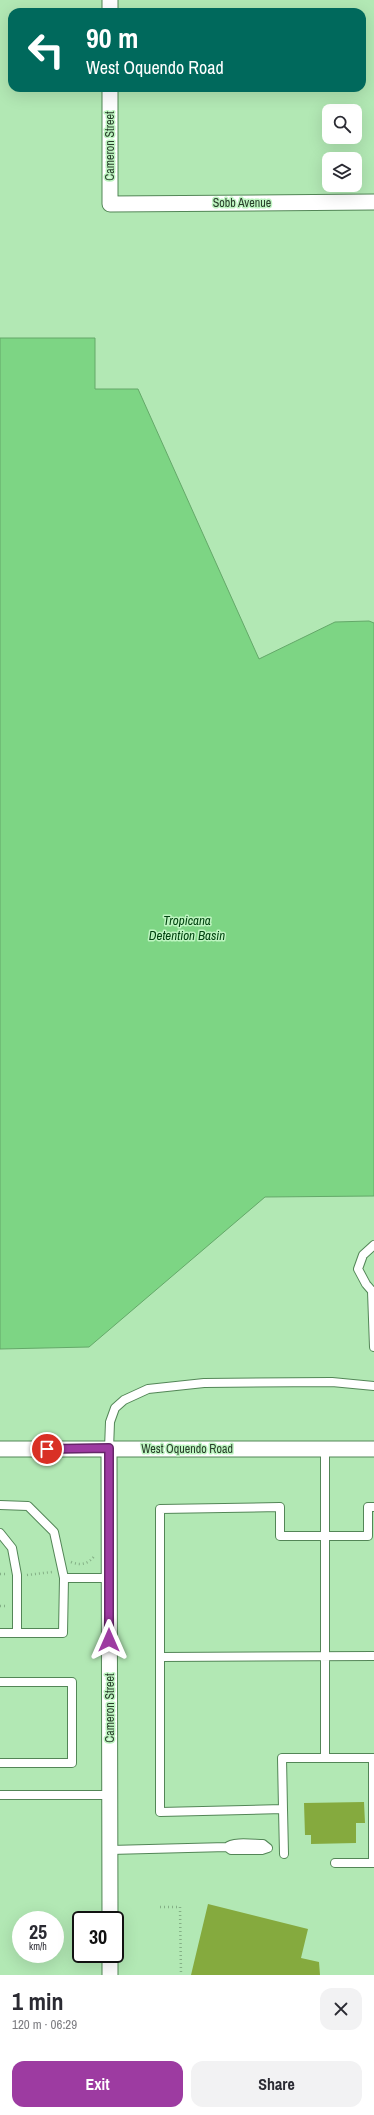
<!DOCTYPE html>
<meta charset="utf-8">
<style>
:root{--surface:#fff;--page:#f2f2f3;--text:#2b2b33;--muted:#7c7c81;--accent:#9d3ba1}
body{margin:0;font-family:"Archivo Narrow",sans-serif;background:var(--page);color:var(--text);height:100vh;display:flex;flex-direction:column;font-size:15px;white-space:nowrap}
*{box-sizing:border-box;margin:0}
p{font-size:13px;color:var(--muted)}
.icon{flex:none;width:22px;height:22px;fill:none;stroke:currentColor;stroke-width:2;stroke-linecap:round;stroke-linejoin:round}
.map{position:relative;height:1975px;overflow:hidden}
.side{display:flex;flex-direction:column;background:var(--surface);flex:1}
.side>*{flex:none}
.top-card{position:absolute;left:8px;top:8px;width:358px;height:84px;border-radius:12px;box-shadow:0 4px 16px #0002;background:#00695c;color:#fff;overflow:hidden}
.buttons{position:absolute;left:322px;top:104px;display:grid;gap:8px}
.buttons a{display:grid;place-items:center;width:40px;height:40px;border-radius:8px;background:var(--surface);box-shadow:0 4px 16px #0002;font-size:20px}
.speed{position:absolute;left:12px;top:1911px;display:flex;gap:8px;font-size:20px;font-weight:700;text-align:center}
.speed>*{display:grid;place-content:center;width:52px;height:52px;border-radius:50%;background:var(--surface);box-shadow:0 4px 16px #0002;line-height:1}
.speed small{font-size:10px;font-weight:400}
.speed .limit{border:2px solid #111;border-radius:6px;background:#fff;color:#111}
.pin{position:absolute;display:grid;place-items:center;width:34px;height:34px;color:#fff;margin:-17px;border:2px solid #fff;border-radius:50%;box-shadow:0 1px 4px #0007}
.me{position:absolute;width:44px;margin:-22px;rotate:0deg;stroke-linejoin:round;filter:drop-shadow(0 0 3px #0008)}
.turn{display:flex;align-items:center;gap:14px;height:84px;padding:0 12px;font-size:18px}
.turn .icon{width:52px;height:52px;stroke-width:2.5}
.turn b{display:block;font-size:28px;line-height:34px}
.round{display:grid;place-items:center;flex:none;width:42px;height:42px;border-radius:12px;background:var(--page)}
.summary{display:flex;align-items:center;justify-content:space-between;height:68px;padding:0 12px}
h1{font-size:24px;font-weight:700;line-height:30px}
.button{display:flex;gap:8px;margin-top:auto;padding:8px 12px}
.button a{flex:1;height:46px;border-radius:12px;background:var(--accent);color:#fff;font-size:16px;font-weight:700;line-height:46px;text-align:center}
.button a+a{background:var(--page);color:var(--text)}
.map>svg:first-child{display:block}
</style>
<div class="map">
<svg width="374" height="1975" viewBox="0 0 374 1975">
<rect width="100%" height="100%" fill="#b2e8b4"/>
<!-- water -->
<path fill="#7dd584" stroke="#64a869" d="M0,338H95V389H138L259,659L335,622L369,621L374,623V1196L265,1197L89,1347L0,1349Z"/>
<!-- building -->
<path fill="#85aa3e" d="M364,1802L365,1823H356V1843L311,1844V1835H305L304,1803Z
M208,1904L308,1929L301,1958L319,1962L320,1975H191Z"/>
<g fill="none" stroke-linecap="round" stroke-linejoin="round">
<defs>
<path id="service" d="M374,1245L363,1255L358,1269L366,1284L372,1291L374,1347
M109,1449L110,1422L115,1408L124,1400L148,1389L204,1383L332,1382L374,1386
M325,1449V1758H373V1863
M0,1505L28,1506L54,1532L64,1578H109
M0,1533L12,1548L17,1575V1633
M0,1633H63L64,1578
M160,1657L374,1656
M0,1682H72V1763H0
M0,1795H110
M283,1809L282,1758H325
M110,1850L227,1847L231,1850H262L268,1848L263,1844C254,1844 233,1841 227,1847
M284,1854L283,1809L160,1812V1509L280,1507V1536H368V1507H374
M335,1863H374"/>
<path id="minor" d="M110,0V12
M110,88V204L374,202
M0,1449H374
M109,1449L110,1920
M110,1954V1975"/>
</defs>
<!-- service casing -->
<use href="#service" stroke="#538657" stroke-width="10"/>
<!-- minor casing -->
<use href="#minor" stroke="#538657" stroke-width="17"/>
<!-- path -->
<path stroke="#84b086" stroke-width="2.5" stroke-dasharray="1 3" stroke-linecap="butt" d="M71,1562C81,1566 89,1564 95,1555
M0,1574H6
M27,1575L52,1572
M0,1606H8
M160,1907H180L181,1975"/>
<!-- service -->
<use href="#service" stroke="#fff" stroke-width="8"/>
<!-- minor -->
<use href="#minor" stroke="#fff" stroke-width="15"/>
</g>
<g fill="none" stroke-linecap="round" stroke-linejoin="round">
<defs>
<path id="route" d="M47,1449L109,1448V1640"/>
</defs>
<!-- route casing -->
<use href="#route" stroke="#662669" stroke-width="10"/>
<!-- route -->
<use href="#route" stroke="#9d3ba1" stroke-width="7"/>
</g>
<g text-anchor="middle" dominant-baseline="central" stroke-width="3" stroke-linejoin="round" paint-order="stroke">
<!-- street labels -->
<g font-size="12" fill="#283e2a" stroke="#bef5c1">
<text transform="translate(110 146) rotate(-90)">Cameron Street</text>
<text x="242" y="203">Sobb Avenue</text>
<text x="187" y="1449">West Oquendo Road</text>
<text transform="translate(110 1708) rotate(-90)">Cameron Street</text>
</g>
<!-- water labels -->
<g font-size="13" font-style="italic" fill="#00430f" stroke="#bef5c1">
<text x="187" y="920">Tropicana<tspan x="187" dy="15">Detention Basin</tspan></text>
</g>
</g>
</svg>
<div class="buttons">
<a><svg class="icon" aria-label="search" viewBox="0 0 24 24"><circle cx="10" cy="10" r="6"/><path d="M15 15l6 6"/></svg></a>
<a><svg class="icon" aria-label="layers" viewBox="0 0 24 24"><path d="M12 4l9 5-9 5-9-5zM3 14l9 5 9-5"/></svg></a>
</div>
<div class="speed"><div>25<small>km/h</small></div><div class="limit">30</div></div>
<div class="pin" style="left:47px;top:1449px;background:#d93025"><svg class="icon" aria-label="arrive" viewBox="0 0 24 24"><path d="M6 21V4h12l-3 4 3 4H6"/></svg></div>
<svg class="me" style="left:109px;top:1640px" viewBox="-20 -20 40 40"><path d="M0-17L14 15 0 8-14 15z" fill="#9d3ba1" stroke="#fff" stroke-width="4"/></svg>
<div class="top-card">
<div class="turn"><svg class="icon" aria-label="left" viewBox="0 0 24 24"><path d="M17 20v-9H6M10 6l-5 5 5 5"/></svg><div><b>90 m</b>West Oquendo Road</div></div>
</div>
</div>
<section class="side">
<div class="summary"><div><h1>1 min</h1><p>120 m · 06:29</p></div><a class="round"><svg class="icon" aria-label="close" viewBox="0 0 24 24"><path d="M6 6l12 12M18 6L6 18"/></svg></a></div>
<div class="button"><a>Exit</a><a>Share</a></div>
</section>
